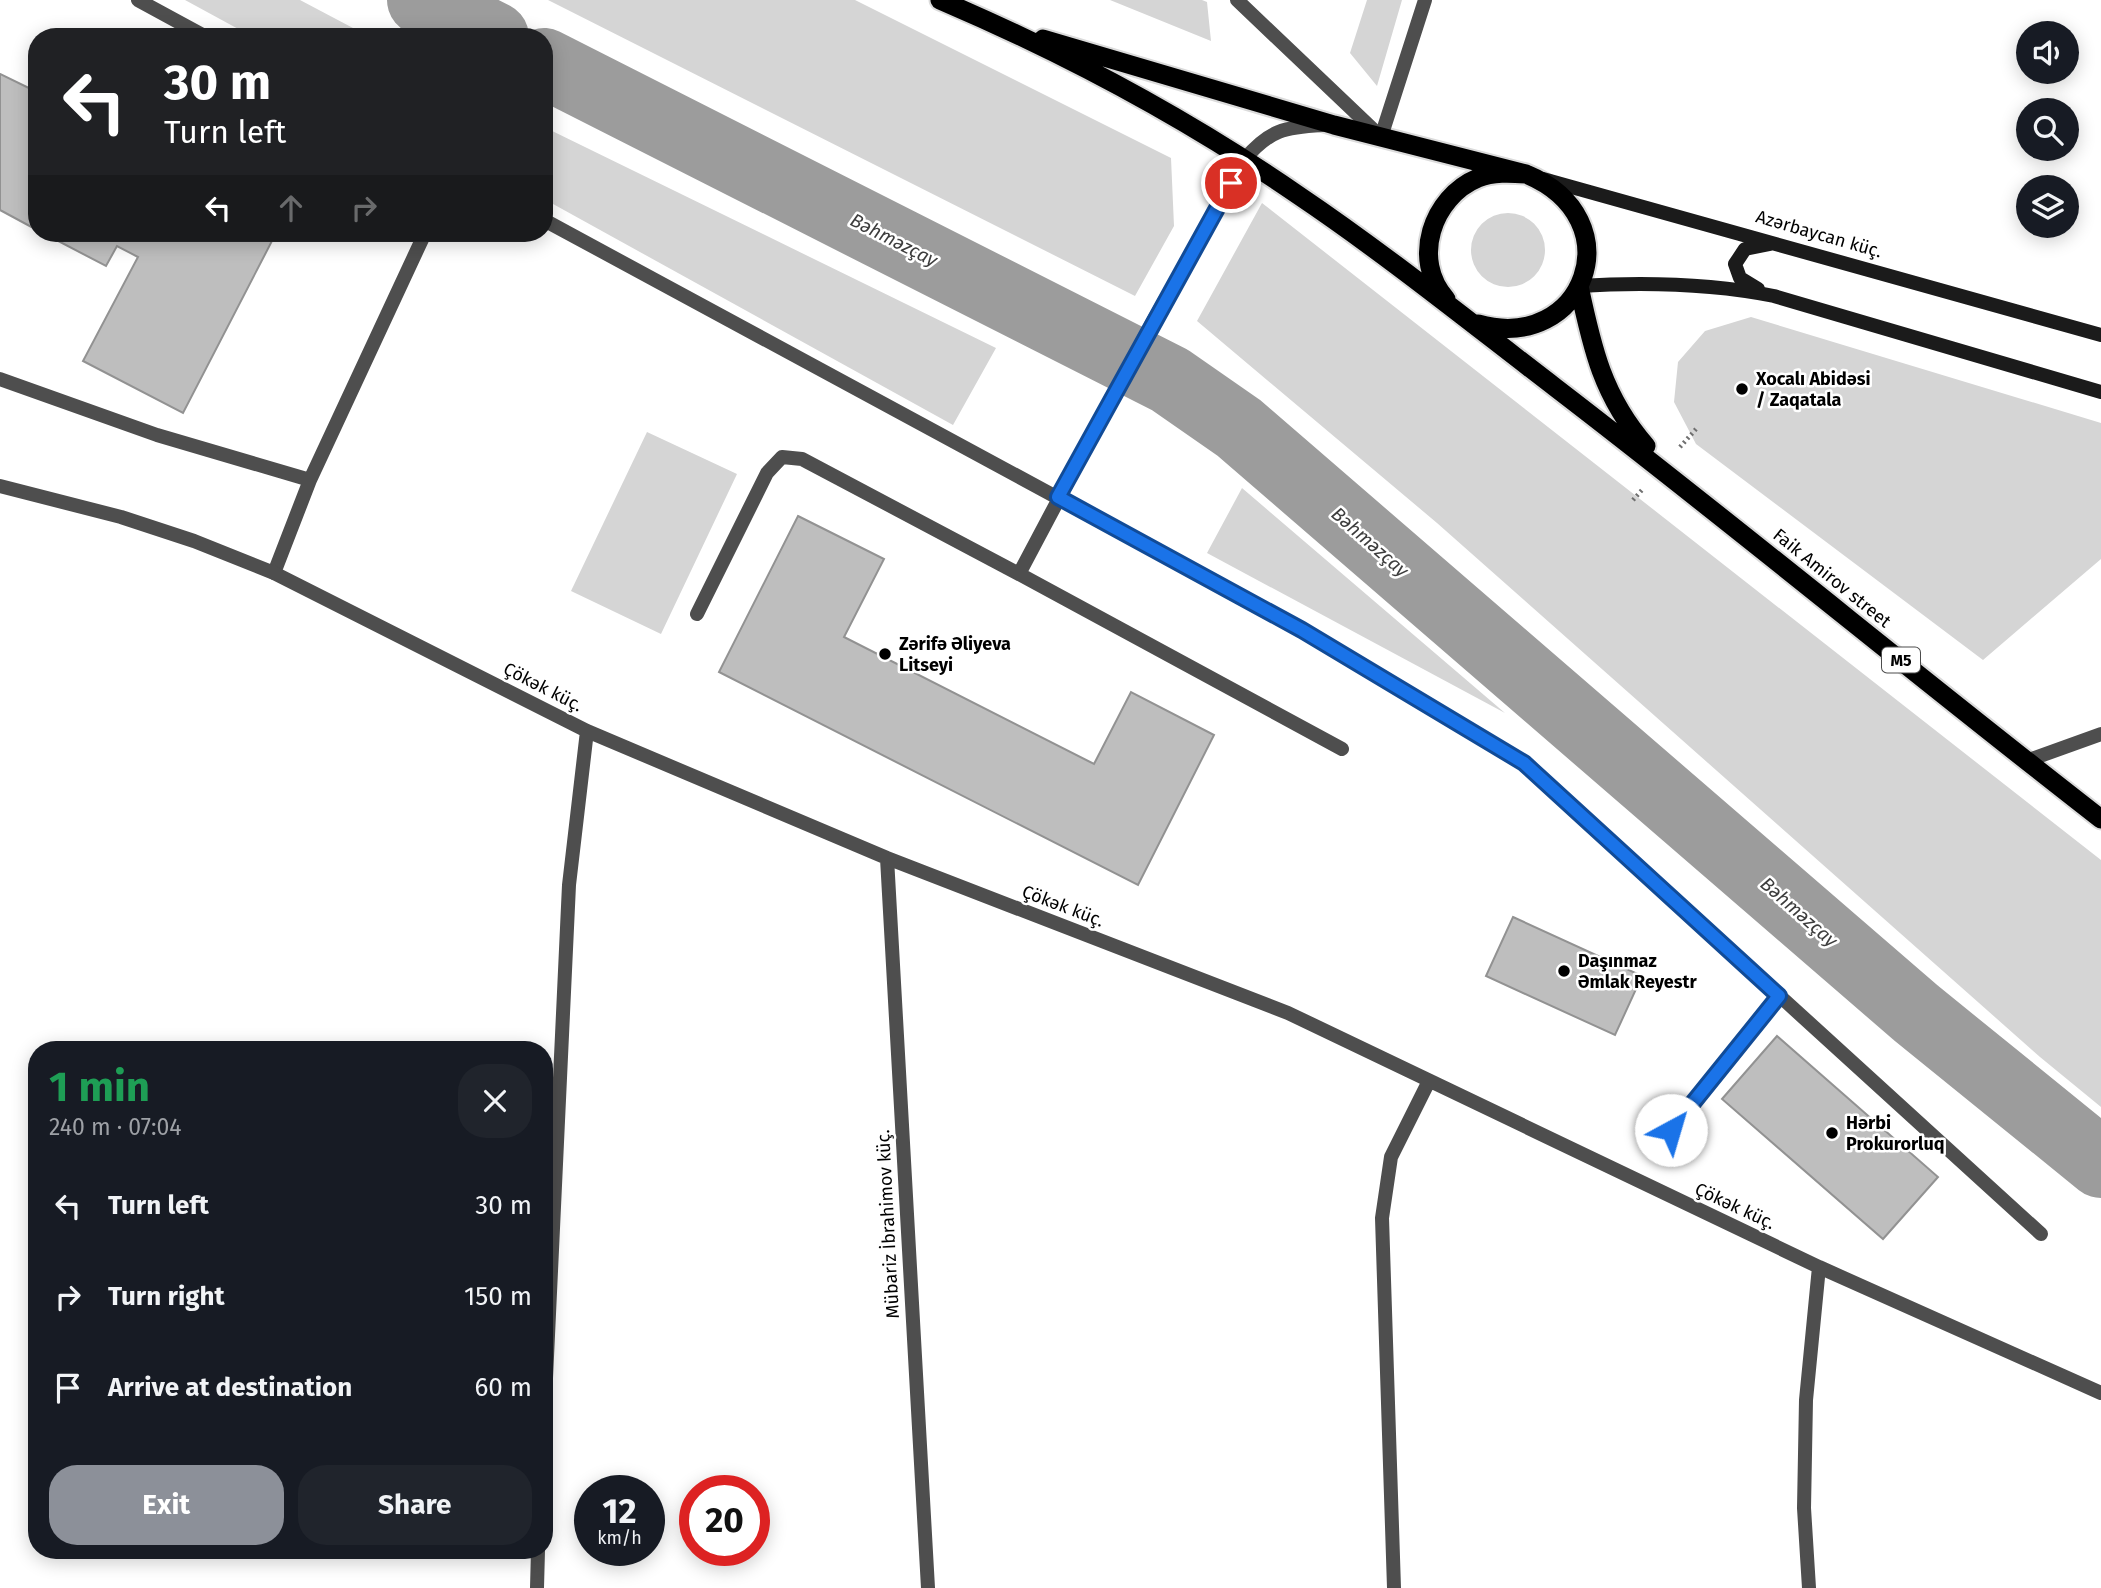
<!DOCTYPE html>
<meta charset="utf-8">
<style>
:root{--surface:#171b24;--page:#20242c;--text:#f1f3f6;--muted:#9ea1a6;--accent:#8c9099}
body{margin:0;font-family:"Fira Sans",sans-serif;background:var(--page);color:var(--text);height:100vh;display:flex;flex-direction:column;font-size:26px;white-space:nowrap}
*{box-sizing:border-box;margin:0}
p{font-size:23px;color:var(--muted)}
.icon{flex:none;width:38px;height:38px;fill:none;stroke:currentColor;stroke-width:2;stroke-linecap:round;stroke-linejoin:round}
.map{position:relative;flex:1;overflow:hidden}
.details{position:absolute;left:28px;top:1041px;width:525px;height:518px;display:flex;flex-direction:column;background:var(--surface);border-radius:28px;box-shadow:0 4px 18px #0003}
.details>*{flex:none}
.guide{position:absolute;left:28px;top:28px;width:525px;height:214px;border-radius:28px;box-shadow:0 4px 18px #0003;background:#202124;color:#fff;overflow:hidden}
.controls{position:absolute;left:2016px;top:21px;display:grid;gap:14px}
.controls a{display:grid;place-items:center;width:63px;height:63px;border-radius:50%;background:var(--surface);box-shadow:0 4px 18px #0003;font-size:35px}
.speed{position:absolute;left:574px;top:1475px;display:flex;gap:14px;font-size:35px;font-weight:700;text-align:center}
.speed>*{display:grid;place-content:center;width:91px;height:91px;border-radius:50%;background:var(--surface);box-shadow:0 4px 18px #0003;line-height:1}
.speed small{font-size:18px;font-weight:400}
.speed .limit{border:10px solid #d22;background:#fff;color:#111}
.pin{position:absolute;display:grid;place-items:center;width:60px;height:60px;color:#fff;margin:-30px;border:4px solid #fff;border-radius:50%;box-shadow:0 2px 7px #0007}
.me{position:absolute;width:77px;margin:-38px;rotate:39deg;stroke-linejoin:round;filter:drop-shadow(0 0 5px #0008)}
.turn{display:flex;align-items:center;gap:24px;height:147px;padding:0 21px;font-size:32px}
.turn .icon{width:91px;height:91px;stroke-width:2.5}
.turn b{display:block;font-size:49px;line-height:60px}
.lanes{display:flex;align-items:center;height:66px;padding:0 21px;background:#0003;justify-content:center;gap:35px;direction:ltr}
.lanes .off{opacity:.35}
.round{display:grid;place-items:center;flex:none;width:74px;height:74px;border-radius:28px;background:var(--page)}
.overview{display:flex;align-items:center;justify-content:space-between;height:119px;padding:0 21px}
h1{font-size:42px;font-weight:700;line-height:52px;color:#1e9e55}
.primary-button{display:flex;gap:14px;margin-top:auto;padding:14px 21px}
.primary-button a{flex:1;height:80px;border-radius:28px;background:var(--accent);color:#fff;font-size:28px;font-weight:700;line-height:80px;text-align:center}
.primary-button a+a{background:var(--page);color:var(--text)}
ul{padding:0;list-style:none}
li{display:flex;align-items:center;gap:21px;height:91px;padding:0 21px}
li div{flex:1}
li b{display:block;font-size:26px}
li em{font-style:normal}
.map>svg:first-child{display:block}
</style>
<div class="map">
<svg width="2101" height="1588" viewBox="0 0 2101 1588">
<rect width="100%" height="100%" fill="#fff"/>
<!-- green -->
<path fill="#d5d5d5" d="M185,0H300L370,37H253Z
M548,0H855L1171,158L1174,226L1135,296Z
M1110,0H1202L1207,2L1211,41Z
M1367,0H1402L1377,86L1350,53Z
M544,127L996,348L953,425L544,199Z
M1262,203L2101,860V1107L2040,1057L1437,523L1197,321Z
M1471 250a37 37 0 1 1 74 0a37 37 0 1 1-74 0Z
M1751,317L2101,423V559L1983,660L1696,444L1674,402L1678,362L1705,331Z
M647,432L737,474L661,634L571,591Z
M1242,488L1505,713L1207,553Z"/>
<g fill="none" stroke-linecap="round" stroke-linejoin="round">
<!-- river -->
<path stroke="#9c9c9c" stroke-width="70" d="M422,0L494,37
M544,63L1170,380L1239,428L1916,1013L2101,1163"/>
</g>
<!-- building -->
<path fill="#bebebe" stroke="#929292" stroke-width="2" d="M0,74L37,92V230L0,210Z
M43,233H266L274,237L183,413L83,361L138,257L117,246L106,266Z
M798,516L884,559L844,637L1094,764L1131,692L1214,735L1138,885L719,672Z
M1513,917L1642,976L1615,1035L1486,976Z
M1777,1036L1938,1177L1883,1239L1722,1099Z"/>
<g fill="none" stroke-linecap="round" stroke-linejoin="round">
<defs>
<path id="trunk" d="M940,0C1064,53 1186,118 1298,195C1387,255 1471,323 1556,388C1740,529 1918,677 2101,819
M1043,39L1334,125L1526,174C1635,219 1584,354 1478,324
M1579,286C1592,348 1603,397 1646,446
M1446,299C1411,260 1432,197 1478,178C1493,172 1510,173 1526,174"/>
</defs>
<!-- trunk casing -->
<use href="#trunk" stroke="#dbdbdb" stroke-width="23"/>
<!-- path -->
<path stroke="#707070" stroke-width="4.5" stroke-dasharray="2 3.5" stroke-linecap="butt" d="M1680,447L1697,428
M1633,500L1642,490"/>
<!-- service -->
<path stroke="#4e4e4e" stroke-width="14" d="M138,0L206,37
M1237,0L1380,136
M544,220L1302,630L1524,763L2041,1234
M0,379L157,435L310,480
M274,573L310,480L425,233
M1019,574L1342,749
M697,614L767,473L782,457L802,459L1019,574L1152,323L1244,160C1269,130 1285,127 1322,125
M2026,761L2101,734
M1671,1131L1779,996"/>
<!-- minor -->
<path stroke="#4e4e4e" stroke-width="14" d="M1381,137L1425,0
M0,486L121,517L194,541L274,573L587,731L887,858L1288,1013L1819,1267L2101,1393
M887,858L928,1588
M544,1421L569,885L587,731
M537,1588L538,1550
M1394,1588L1382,1218L1391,1157L1429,1081
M1809,1588L1804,1508L1806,1400L1819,1267"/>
<!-- secondary -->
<path stroke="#1b1b1b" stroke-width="14" d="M1543,179L2101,335
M1579,286C1645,282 1708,283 1774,296L2101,392
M1758,289L1740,278L1735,264L1745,249L1770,244"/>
<!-- trunk -->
<use href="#trunk" stroke="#000" stroke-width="19"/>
</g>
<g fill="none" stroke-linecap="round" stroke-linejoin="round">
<defs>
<path id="route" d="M1231,183L1058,497L1302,630L1524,763L1779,996L1671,1130"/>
</defs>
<!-- route casing -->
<use href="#route" stroke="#114b97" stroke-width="18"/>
<!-- route -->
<use href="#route" stroke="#1a73e8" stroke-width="12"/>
</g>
<!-- markers -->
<g fill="#000" stroke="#fff" stroke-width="2.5">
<circle cx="1742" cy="389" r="7"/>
<circle cx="885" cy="654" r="7"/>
<circle cx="1564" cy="971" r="7"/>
<circle cx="1832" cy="1133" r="7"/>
</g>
<g text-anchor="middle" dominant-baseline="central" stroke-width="5" stroke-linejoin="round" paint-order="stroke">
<!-- shield labels -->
<rect fill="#fff" stroke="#4c4c4c" stroke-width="2" x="1882" y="647.5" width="38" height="25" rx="5"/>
<g font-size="16" font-weight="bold" fill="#000">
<text x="1901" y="660">M5</text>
</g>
<!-- street labels -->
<g font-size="18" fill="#000" stroke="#fff">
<text transform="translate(1819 234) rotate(16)">Azərbaycan küç.</text>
<text transform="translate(1832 578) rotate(39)">Faik Amirov street</text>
<text transform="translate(543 687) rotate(27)">Çökək küç.</text>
<text transform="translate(1063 906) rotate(21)">Çökək küç.</text>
<text transform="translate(1735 1206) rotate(25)">Çökək küç.</text>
<text transform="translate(888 1224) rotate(-93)">Mübariz İbrahimov küç.</text>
</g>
<!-- poi labels -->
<g font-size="18" font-weight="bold" fill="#000" stroke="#fff" text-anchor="start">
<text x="1756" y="379">Xocalı Abidəsi<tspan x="1756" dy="21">/ Zaqatala</tspan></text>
<text x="899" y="644">Zərifə Əliyeva<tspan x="899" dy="21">Litseyi</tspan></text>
<text x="1578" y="961">Daşınmaz<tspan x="1578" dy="21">Əmlak Reyestr</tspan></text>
<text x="1846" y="1123">Hərbi<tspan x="1846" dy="21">Prokurorluq</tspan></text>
</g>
<!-- water labels -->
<g font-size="19" font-style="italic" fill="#3d3d3d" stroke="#fff">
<text transform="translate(894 240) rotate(27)">Bəhməzçay</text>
<text transform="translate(1370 542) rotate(41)">Bəhməzçay</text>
<text transform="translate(1799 912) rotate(41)">Bəhməzçay</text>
</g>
</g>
</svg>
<div class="controls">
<a><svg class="icon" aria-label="sound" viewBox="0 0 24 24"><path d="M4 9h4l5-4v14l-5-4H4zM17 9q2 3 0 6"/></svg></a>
<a><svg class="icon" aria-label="search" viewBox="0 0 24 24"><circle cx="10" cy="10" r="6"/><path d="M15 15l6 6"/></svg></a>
<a><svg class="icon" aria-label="layers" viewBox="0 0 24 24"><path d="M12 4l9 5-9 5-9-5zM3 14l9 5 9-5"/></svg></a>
</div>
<div class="speed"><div>12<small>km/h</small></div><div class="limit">20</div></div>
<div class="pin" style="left:1231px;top:183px;background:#d93025"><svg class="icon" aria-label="arrive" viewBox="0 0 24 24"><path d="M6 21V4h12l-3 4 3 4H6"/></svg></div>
<svg class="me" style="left:1671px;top:1130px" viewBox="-20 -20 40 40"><circle r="19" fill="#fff"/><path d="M0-13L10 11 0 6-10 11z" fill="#1a73e8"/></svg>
<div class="guide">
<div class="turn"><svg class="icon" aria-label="left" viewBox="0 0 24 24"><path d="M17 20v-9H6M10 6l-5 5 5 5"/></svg><div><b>30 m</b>Turn left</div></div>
<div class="lanes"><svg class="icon" aria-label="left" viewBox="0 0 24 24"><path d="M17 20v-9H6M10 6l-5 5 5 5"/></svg><svg class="icon off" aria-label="ahead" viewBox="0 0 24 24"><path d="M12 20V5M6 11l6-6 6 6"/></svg><svg class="icon off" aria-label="right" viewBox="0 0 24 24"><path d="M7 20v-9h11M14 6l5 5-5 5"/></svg></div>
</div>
<section class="details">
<div class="overview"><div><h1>1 min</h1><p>240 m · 07:04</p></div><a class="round"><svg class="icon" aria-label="close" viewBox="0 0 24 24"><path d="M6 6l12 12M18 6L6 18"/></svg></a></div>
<ul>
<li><svg class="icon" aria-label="left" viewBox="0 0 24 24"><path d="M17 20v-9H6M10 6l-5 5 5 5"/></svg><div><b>Turn left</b></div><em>30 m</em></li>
<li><svg class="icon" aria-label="right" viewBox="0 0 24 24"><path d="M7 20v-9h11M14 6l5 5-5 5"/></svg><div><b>Turn right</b></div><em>150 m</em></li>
<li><svg class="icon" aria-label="arrive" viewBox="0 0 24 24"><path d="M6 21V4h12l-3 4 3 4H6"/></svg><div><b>Arrive at destination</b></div><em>60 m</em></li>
</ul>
<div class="primary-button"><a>Exit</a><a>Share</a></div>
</section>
</div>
